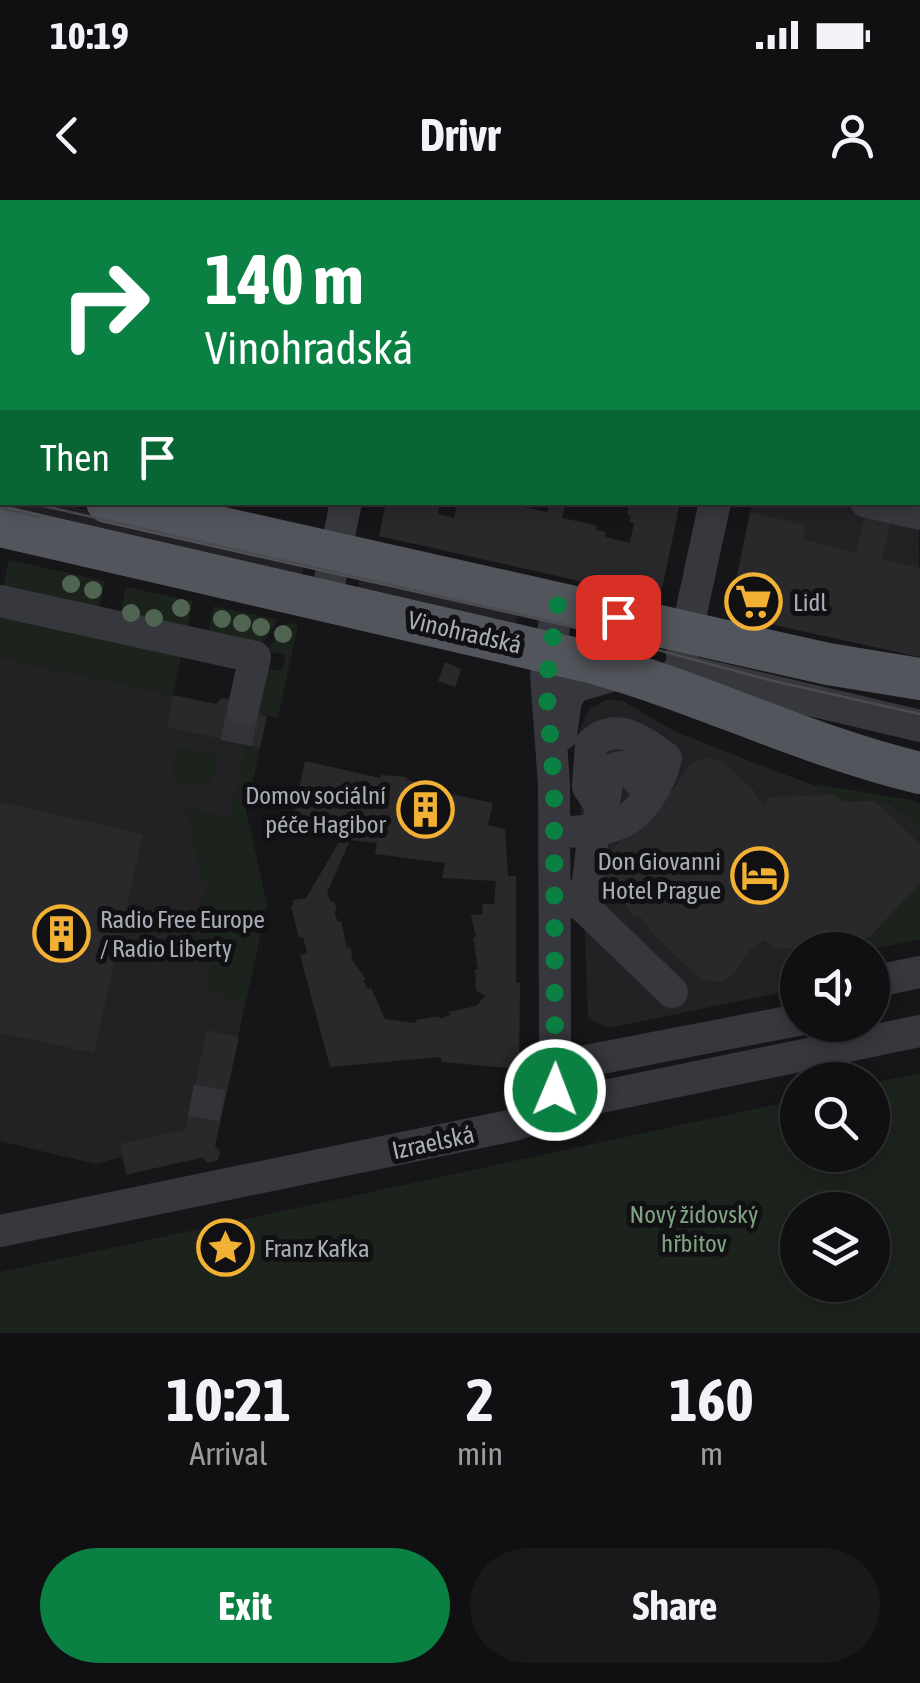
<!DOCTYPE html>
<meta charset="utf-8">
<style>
:root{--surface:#101012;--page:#19191b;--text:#f1f3f6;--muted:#9c9d9f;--line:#303032;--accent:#0b8043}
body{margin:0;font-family:"Asap Condensed",sans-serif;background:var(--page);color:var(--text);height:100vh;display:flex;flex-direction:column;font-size:38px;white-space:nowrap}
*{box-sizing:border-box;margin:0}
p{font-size:32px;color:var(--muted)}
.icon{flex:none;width:55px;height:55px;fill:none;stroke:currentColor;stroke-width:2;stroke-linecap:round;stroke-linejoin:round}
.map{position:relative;height:1133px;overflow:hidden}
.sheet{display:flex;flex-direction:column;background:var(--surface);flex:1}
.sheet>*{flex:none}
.guide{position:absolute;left:0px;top:0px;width:920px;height:305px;box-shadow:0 5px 15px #0003,0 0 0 2px var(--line);background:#0b8043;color:#fff;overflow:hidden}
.buttons{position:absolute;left:780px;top:732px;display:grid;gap:20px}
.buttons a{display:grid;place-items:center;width:110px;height:110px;border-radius:50%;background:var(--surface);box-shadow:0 5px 15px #0003,0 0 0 2px var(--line);font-size:50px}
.pin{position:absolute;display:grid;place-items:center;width:85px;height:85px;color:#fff;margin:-42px;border-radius:20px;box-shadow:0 5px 15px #0006}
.me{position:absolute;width:110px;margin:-55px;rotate:1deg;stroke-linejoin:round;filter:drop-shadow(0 0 8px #0008)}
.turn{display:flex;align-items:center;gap:35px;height:210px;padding:0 40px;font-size:45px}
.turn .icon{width:130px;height:130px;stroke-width:2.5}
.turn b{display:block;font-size:70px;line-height:85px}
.then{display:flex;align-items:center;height:95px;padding:0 40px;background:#0003;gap:20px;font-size:38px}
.eta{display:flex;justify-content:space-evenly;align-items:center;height:170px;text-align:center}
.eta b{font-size:60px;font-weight:700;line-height:70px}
.button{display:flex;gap:20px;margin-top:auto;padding:20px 40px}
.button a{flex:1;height:115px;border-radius:60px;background:var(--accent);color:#fff;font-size:40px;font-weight:700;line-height:115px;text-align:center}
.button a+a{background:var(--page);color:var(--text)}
.status{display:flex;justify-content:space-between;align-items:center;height:70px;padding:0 50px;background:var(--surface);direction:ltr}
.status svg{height:28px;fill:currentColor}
header{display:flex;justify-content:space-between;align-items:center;height:130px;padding:0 40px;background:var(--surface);font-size:45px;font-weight:700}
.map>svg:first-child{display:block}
</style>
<div class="status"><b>10:19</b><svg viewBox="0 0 49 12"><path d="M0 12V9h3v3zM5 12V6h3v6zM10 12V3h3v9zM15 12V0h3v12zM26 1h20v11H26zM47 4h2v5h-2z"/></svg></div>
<header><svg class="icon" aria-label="back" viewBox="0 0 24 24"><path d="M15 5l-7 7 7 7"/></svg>Drivr<svg class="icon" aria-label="person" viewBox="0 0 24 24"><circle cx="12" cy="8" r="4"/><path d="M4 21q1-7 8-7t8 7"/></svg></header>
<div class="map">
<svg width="920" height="1133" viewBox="0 0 920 1133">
<rect width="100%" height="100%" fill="#161618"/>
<!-- built -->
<path fill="#222225" d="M918,230L920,457L729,415L752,303L918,302Z
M0,290L2,302L56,303L302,358L305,360L301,380L0,315Z
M361,372L519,410L514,429L356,396Z
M0,457L173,495L166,527L260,548L246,611L267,705L214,946L219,951L217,961L207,963L202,958L126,975L122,957L95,964L0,941Z
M608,499L623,501L674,531L770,569L819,587L888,600L920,630V683L869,738L838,739L827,750H798L797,782L789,791L608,828L588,818L578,535L589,509Z"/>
<!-- green -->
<path fill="#1c231d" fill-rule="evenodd" d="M9,360L105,381L98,414L2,393Z
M126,387L193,401L186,433L119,419Z
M214,406L278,420L259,449L207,438Z
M0,410L182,450L173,495L0,457Z
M289,423L298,424L278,518L252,512L261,468L282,471L286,455L267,451L281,429Z
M246,545L260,548L246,611L267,705L246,802L221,797L208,786L211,763L188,758L204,689L185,607L229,617Z
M177,547L220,556L211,582L200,587L170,581Z
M816,584L916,601L920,605V630L889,600L881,607L820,596Z
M920,683V739L870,750H827L838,739L869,738Z
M920,873V1133H0V1072L797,900L798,955H872L873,883ZM798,1010H872V1085H798Z"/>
<!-- building -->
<path fill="#29292c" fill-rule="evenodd" d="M386,302H440L438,314L454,318L457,302L504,303L547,312L549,303L566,302L562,318L596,325V330L606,332L605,337L630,343L634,323L629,322L631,316L627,314L629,302H680L660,399L379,336Z
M750,312L805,325L803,339L856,353L864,318L890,324L882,359L920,368V457L729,415Z
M445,462L461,469L455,487L438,481Z
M173,495L216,504L222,498L231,500L233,508L267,516L260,548L166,527Z
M705,557L725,562L742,581L754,590L755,596L763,604L771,597L835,595L843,602L875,601L920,644V683L869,738L838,739L827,750L773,748L764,740L751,749L734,774L722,781L709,782L697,776L649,730V725L640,717H634L625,705L606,690L600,680L603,659L672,590L690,565Z
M305,561L380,578L381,575L407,577L406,580L419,583L418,587L493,603L488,625L505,629L508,676H516V783H520L519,869L442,862L440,857L330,867L300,755L307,753L303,737L299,738L291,706L294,705L293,700L306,698L347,629L293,617ZM350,640L377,643L375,654L445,663L442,678L496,681L494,704H482L483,714L471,715L476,737H473L478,769H475L476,790L485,796L476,806L448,812L450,815L440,819L439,816L416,820V823L385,819L371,788L368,789L363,780L366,779L350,757H353L350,747L347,748L341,721L338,722L334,712L337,711L334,701L331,702L327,693Z
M0,602L143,634L94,853L0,833Z
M207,830L239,837L215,946L220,951L218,960L208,963L203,957L127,974L120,944L185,930Z"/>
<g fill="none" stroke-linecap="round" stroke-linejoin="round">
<!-- minor-tunnel -->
<path stroke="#333438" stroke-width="32" stroke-dasharray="32 16" stroke-linecap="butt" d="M236,543L243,510
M191,900L224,906"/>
<!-- minor -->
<path stroke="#37383d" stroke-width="32" d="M789,0L795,2
M47,2L48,0
M410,2V0
M918,57L920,58
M0,204L2,192
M866,302L920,314
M326,399L346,302
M0,401L255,457L243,510
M682,455L715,302
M679,469L920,526
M561,535L566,500L574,487L625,472
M603,609L609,572C623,562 631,568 639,581
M554,633C574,631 601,632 620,623C643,613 661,581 666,558C642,541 617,520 591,544L588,587L603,609L594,629L585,708L555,689
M585,708L672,792
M872,782L920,772
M555,867L798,820
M547,908L555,889V819L554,584L546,475L558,403
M0,1031L514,925L541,916L547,908L920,831"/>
<!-- major -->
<path stroke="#53555c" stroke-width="42" d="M0,279H2
M107,302L828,464L920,479
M0,326L590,462C703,493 806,546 920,573"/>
<!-- tram -->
<path stroke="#4a4c52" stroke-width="2.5" d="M26,302L554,422L769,480L920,514
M0,308L39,317"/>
</g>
<!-- trees -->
<g fill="#506452">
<circle cx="71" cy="384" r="9"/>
<circle cx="93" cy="390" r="9"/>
<circle cx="181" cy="408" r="9"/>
<circle cx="131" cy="413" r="9"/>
<circle cx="154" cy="418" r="9"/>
<circle cx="222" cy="419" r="9"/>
<circle cx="242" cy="423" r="9"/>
<circle cx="261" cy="427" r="9"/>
<circle cx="283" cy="434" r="9"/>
</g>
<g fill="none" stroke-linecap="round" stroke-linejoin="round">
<!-- route -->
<path stroke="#0b8043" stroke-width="18" stroke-dasharray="0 32.4" d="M555,890L554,584L546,484L558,403L618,417"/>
</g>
<!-- icons -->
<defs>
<symbol id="supermarket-ring" viewBox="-11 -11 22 22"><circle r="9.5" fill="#111113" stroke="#f2b134" stroke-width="1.5"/><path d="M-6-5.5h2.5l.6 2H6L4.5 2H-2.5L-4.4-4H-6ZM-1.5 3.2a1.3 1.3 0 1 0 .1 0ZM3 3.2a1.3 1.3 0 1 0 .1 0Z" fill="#f2b134"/></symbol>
<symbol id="building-ring" viewBox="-11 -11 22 22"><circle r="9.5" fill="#111113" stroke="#f2b134" stroke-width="1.5"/><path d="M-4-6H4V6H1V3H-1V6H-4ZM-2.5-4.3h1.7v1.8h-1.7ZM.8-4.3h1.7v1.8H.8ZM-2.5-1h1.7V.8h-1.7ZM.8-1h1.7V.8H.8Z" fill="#f2b134"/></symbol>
<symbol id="hotel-ring" viewBox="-11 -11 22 22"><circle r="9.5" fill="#111113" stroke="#f2b134" stroke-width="1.5"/><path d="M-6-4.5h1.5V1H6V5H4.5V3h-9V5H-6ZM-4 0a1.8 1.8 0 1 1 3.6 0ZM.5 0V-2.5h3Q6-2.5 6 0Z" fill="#f2b134"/></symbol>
<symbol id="sight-ring" viewBox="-11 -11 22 22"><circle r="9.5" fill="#111113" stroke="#f2b134" stroke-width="1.5"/><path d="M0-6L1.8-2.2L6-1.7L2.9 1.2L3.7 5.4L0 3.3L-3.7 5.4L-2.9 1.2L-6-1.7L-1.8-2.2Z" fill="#f2b134"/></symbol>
</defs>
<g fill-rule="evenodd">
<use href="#supermarket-ring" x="722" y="370" width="63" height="63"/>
<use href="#building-ring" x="394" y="578" width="63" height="63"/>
<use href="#hotel-ring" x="728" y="644" width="63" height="63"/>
<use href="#building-ring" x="30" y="702" width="63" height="63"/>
<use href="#sight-ring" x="194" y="1016" width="63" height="63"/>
</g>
<g text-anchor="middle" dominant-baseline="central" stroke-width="10" stroke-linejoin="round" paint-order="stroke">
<!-- poi labels -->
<g font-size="25" fill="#a8adb8" stroke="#111113" text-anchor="start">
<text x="793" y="402">Lidl</text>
<text x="386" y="595" text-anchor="end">Domov sociální<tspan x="386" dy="29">péče Hagibor</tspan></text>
<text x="721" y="661" text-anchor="end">Don Giovanni<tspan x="721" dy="29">Hotel Prague</tspan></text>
<text x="100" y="719">Radio Free Europe<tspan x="100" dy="29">/ Radio Liberty</tspan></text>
<text x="264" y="1048">Franz Kafka</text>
</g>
<!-- street labels -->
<g font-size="25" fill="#a8adb8" stroke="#111113">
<text transform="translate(465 432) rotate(13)">Vinohradská</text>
<text transform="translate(433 942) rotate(-12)">Izraelská</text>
</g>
<!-- park labels -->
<g font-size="25" fill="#7fa381" stroke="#111113">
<text x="694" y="1014">Nový židovský<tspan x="694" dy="29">hřbitov</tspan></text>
</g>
</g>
</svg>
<div class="buttons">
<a><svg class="icon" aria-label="sound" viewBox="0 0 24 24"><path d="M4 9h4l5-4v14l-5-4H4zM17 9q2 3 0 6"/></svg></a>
<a><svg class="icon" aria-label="search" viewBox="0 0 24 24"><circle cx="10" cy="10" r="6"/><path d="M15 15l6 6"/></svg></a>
<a><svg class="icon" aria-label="layers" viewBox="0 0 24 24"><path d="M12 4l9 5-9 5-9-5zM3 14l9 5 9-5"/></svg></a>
</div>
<div class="pin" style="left:618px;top:417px;background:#d93025"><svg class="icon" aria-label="arrive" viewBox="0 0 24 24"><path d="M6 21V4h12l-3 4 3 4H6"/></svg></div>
<svg class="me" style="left:555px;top:890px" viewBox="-20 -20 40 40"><circle r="17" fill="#0b8043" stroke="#fff" stroke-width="3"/><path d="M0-11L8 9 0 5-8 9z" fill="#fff"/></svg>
<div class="guide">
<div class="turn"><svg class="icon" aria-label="right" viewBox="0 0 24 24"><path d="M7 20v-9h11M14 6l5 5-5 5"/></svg><div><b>140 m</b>Vinohradská</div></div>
<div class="then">Then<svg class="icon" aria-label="arrive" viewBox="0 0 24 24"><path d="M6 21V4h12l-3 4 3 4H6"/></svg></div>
</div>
</div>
<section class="sheet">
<div class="eta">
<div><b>10:21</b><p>Arrival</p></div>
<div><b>2</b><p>min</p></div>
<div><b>160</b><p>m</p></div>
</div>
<div class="button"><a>Exit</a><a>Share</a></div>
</section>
